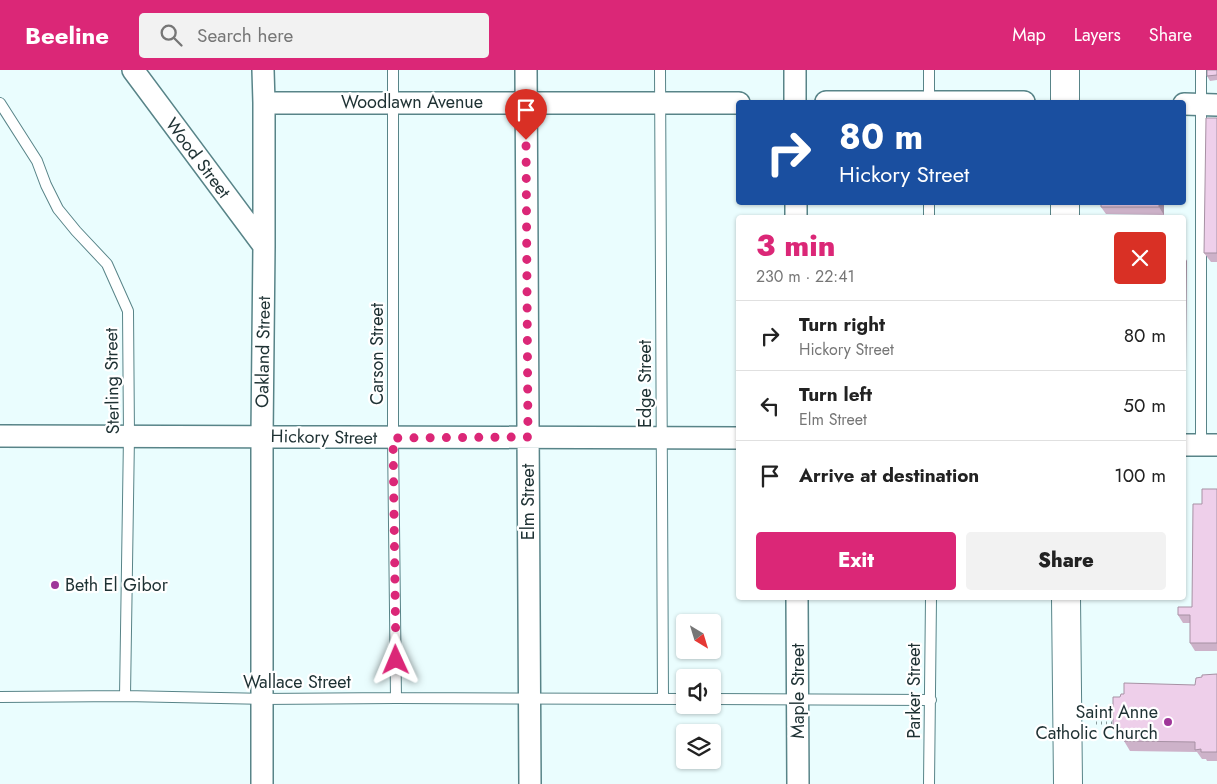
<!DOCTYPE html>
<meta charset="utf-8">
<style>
:root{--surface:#fff;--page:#f2f2f2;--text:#222;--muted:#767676;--line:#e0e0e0;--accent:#db2777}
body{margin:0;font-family:Jost,sans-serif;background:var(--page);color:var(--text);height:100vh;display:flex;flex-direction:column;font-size:19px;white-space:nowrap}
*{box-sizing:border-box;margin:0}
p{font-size:16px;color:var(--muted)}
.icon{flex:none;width:28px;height:28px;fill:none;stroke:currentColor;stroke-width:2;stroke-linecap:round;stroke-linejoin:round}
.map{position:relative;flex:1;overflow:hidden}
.details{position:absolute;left:736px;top:145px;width:450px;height:385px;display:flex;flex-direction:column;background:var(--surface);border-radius:5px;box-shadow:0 1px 4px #0004}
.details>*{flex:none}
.top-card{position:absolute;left:736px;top:30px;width:450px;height:105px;border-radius:5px;box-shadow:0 1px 4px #0004;background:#1a4fa0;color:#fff;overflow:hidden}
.needle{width:32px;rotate:142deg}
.tools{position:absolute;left:676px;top:544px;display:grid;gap:10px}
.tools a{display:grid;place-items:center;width:45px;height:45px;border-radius:5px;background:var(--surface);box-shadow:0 1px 4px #0004;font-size:25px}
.pin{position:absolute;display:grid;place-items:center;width:42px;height:42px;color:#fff;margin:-51px -21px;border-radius:50% 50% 50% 0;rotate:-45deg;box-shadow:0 0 5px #0007}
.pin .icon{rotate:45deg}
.me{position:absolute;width:55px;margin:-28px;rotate:359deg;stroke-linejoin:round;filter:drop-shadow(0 0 4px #0008)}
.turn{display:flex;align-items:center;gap:18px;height:105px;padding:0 20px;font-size:22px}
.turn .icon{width:65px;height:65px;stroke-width:2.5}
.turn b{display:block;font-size:35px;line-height:42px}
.round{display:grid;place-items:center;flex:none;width:52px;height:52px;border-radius:5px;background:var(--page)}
.overview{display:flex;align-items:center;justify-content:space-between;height:85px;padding:0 20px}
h1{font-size:30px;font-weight:800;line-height:38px;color:var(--accent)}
.action{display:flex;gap:10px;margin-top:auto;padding:10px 20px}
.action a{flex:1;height:58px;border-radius:5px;background:var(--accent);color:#fff;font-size:20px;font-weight:800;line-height:58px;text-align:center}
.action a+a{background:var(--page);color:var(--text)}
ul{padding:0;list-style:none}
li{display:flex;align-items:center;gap:15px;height:70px;padding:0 20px;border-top:1px solid var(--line)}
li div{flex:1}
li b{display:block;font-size:19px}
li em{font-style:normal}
header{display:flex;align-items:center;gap:30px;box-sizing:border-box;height:70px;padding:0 25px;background:var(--accent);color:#fff}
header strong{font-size:24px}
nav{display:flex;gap:28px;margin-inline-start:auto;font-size:18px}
.search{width:350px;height:45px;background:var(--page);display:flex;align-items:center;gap:12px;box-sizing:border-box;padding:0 18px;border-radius:5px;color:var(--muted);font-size:19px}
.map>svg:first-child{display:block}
</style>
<header>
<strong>Beeline</strong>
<div class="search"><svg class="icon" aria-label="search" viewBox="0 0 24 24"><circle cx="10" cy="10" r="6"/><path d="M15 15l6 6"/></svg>Search here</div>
<nav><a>Map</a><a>Layers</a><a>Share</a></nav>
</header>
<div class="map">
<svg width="1217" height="714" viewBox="0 0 1217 714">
<rect width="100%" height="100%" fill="#eafdfe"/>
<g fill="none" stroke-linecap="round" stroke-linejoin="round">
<defs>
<path id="lane" d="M393,0V368L396,628
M660,0L663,629
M929,0V32
M0,33L37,91L46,115L58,139L76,161L107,194L128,241L129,366L125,626
M929,132V148
M1201,375V0
M0,627L125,626L262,629L396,628L685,629
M712,629L931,630
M929,714L931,528"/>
<path id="street" d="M133,0L264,176
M526,0L530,714
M795,32V0
M826,32H1024
M264,33H739
M1184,34L1217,35
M796,132V148
M0,366L739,368
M1184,375H1217
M797,528L798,714
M262,714V366L264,176V33L263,0"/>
<path id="primary" d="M1065,32V0
M1065,148V132
M1066,528L1068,714"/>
</defs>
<!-- lane casing -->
<use href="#lane" stroke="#588488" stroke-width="12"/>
<!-- street casing -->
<use href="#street" stroke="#588488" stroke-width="24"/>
<!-- primary casing -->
<use href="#primary" stroke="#588488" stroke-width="30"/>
<!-- path -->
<path stroke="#879a9b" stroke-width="3" stroke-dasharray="1 4" stroke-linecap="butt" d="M1096,653H1115"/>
<!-- lane -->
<use href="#lane" stroke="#fff" stroke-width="10"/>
<!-- street -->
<use href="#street" stroke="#fff" stroke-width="21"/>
<!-- primary -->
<use href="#primary" stroke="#fff" stroke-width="28"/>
</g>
<!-- wall -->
<path fill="#cdb2c9" d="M1217,0V10L1210,11L1207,6Z
M1217,48V192H1211L1204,183Z
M1164,132V145L1106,144L1101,137Z
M1217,419V581H1195L1190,573V553H1183L1178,545L1192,537L1202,434Z
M1217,604V691H1207L1206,689H1202L1197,682L1130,681L1124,671V667H1120L1113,658L1120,627L1195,615L1202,607Z"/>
<!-- shaded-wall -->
<path fill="#a791a4" d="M1159,132H1164V145L1159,137Z
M1184,186L1187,191L1186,300L1184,296Z"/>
<!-- building -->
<path fill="#eecfea" stroke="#a791a4" d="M1207,0H1217V5L1207,6Z
M1206,48H1217V183H1204Z
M1101,132H1159V137H1101Z
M1202,419H1217V573H1190V545H1178V537H1192L1193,434H1202Z
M1217,604V682H1201V679L1195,680V672L1124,671V661H1121V658H1113V627H1120L1121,624H1124V613L1195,615L1196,608L1202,607V605Z"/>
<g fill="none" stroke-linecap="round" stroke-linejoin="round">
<!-- route -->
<path stroke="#db2777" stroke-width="9" stroke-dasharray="0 16.2" d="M396,590L393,368L528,367L526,70"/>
</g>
<!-- markers -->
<g fill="#9f3799" stroke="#fff" stroke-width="2">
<circle cx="55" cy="515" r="5"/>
<circle cx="1168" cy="652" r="5"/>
</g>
<g text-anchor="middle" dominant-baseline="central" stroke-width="4.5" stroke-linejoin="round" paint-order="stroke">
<!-- street labels -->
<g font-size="18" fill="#1e3133" stroke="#fff">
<text x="412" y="32">Woodlawn Avenue</text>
<text transform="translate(198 88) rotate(53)">Wood Street</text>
<text transform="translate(263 282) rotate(-89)">Oakland Street</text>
<text transform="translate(377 284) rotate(-90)">Carson Street</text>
<text transform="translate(112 311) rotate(-91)">Sterling Street</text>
<text transform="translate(645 314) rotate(-90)">Edge Street</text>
<text transform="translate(324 367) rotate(1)">Hickory Street</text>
<text transform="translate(528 432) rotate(-90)">Elm Street</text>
<text x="297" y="612">Wallace Street</text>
<text transform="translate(798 621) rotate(-90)">Maple Street</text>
<text transform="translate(914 621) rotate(-90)">Parker Street</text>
</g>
<!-- poi labels -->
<g font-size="18" fill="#1e3133" stroke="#fff" text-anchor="start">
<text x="65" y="515">Beth El Gibor</text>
<text x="1158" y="642" text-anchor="end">Saint Anne<tspan x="1158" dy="21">Catholic Church</tspan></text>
</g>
</g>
</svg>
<div class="tools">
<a><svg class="needle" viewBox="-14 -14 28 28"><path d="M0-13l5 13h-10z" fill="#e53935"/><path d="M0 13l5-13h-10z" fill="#767676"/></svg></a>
<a><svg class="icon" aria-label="sound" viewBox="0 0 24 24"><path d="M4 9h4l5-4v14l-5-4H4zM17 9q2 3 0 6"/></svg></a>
<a><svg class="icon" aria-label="layers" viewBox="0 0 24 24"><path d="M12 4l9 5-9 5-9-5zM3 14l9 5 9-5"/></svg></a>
</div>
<div class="pin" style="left:526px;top:70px;background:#d93025"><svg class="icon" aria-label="arrive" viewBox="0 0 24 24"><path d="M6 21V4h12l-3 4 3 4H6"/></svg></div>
<svg class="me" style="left:396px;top:590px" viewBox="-20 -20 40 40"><path d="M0-17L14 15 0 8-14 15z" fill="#db2777" stroke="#fff" stroke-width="4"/></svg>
<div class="top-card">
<div class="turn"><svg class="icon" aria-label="right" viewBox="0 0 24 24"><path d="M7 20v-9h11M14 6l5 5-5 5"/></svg><div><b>80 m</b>Hickory Street</div></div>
</div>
<section class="details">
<div class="overview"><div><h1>3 min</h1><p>230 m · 22:41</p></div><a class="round" style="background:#d93025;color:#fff"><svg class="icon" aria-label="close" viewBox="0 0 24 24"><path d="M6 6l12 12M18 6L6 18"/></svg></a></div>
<ul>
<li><svg class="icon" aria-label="right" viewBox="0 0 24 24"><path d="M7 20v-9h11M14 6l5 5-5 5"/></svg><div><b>Turn right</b><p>Hickory Street</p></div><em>80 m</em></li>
<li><svg class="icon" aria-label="left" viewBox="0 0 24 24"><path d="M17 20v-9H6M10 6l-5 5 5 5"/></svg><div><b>Turn left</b><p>Elm Street</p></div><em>50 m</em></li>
<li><svg class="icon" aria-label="arrive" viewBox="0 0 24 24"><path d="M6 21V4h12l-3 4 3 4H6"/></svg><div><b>Arrive at destination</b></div><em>100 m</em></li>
</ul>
<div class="action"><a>Exit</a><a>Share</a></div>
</section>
</div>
